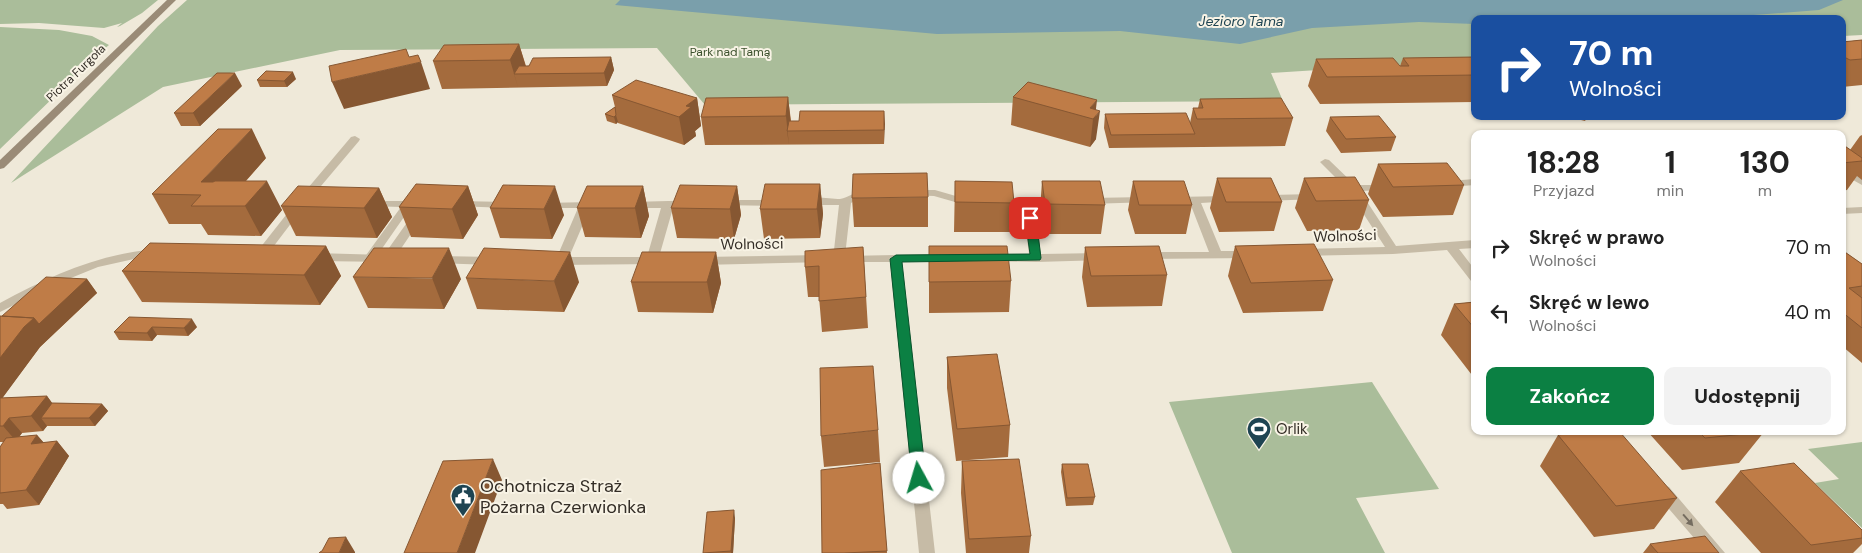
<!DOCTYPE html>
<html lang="pl">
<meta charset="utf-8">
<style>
:root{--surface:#fff;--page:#f2f2f2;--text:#222;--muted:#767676;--accent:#0b8043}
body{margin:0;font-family:"DM Sans",sans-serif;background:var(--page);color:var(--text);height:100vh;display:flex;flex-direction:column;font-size:19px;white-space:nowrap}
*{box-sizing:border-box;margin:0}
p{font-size:16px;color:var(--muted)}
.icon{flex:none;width:28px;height:28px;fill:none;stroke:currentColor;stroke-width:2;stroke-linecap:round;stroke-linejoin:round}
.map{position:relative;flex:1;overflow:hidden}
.panel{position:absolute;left:1471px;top:130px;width:375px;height:305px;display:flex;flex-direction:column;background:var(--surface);border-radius:10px;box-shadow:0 1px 4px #0004}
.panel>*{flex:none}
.guide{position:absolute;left:1471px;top:15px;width:375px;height:105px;border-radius:10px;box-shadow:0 1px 4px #0004;background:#1a4fa0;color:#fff;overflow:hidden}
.pin{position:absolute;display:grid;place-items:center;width:42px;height:42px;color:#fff;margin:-21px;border-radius:10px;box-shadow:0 2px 8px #0006}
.me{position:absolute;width:55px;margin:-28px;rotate:354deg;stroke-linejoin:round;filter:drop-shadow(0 0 4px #0008)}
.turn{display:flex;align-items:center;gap:18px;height:105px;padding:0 15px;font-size:22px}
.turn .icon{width:65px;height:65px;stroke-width:2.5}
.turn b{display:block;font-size:35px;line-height:42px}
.eta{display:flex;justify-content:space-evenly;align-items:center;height:85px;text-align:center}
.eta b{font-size:30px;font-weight:700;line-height:35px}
.cta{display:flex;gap:10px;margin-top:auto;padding:10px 15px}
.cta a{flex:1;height:58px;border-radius:10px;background:var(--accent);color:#fff;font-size:20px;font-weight:700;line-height:58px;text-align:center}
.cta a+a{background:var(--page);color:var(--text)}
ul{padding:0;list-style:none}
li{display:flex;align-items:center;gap:15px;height:65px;padding:0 15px}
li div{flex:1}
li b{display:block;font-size:19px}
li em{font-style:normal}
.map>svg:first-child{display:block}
</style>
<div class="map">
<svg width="1862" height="553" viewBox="0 0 1862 553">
<rect width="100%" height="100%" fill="#efe9d9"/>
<!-- green -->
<path fill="#aabd9a" d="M0,0H158L142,13L120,26L117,27L122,23L104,28L39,23L0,24Z
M187,0H1862V35L1843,36L1842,19H1475V60L1271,73L1283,101L705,105L657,48L340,50L163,87L11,183L158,26Z
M0,27L59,30L92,36L109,45C101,52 61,86 58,93L0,149Z
M1372,382L1439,489L1356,498L1385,553H1232L1169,402Z
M1862,442V528L1815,483L1839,479L1808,449Z"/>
<!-- water -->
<path fill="#7a9fab" d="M620,0H1843L1819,10L1701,19H1475V24L1419,22L1312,28L1240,44L1120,31L937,34L615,5Z"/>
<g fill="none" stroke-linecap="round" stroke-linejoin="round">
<!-- service -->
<path fill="#c6bba6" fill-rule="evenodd" d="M371,201H408L413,204L374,260L370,261L364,258L401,207L367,206L366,204L367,202Z"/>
<!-- minor -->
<path fill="#c6bba6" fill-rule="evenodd" d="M355,136L360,139L359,141L305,205L264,259H256L254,256L256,253L297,201L351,137Z
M1325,159L1329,160L1355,185H1392L1394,187L1392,189L1388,190L1360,191L1396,246L1475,240V248L1459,249L1475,270V282L1471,281L1447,250L1393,254L1299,256L1297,253L1299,250L1303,249L1385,247L1348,190L1320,162Z
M1842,166L1862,177V185L1842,174Z
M1475,179V185L1448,187L1442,184L1448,181Z
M911,190H935L973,201L975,203L969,206L934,196L907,195L905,193Z
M866,191L872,194L870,196L860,197L851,203L845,256L946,254L952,258L946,262H902L935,553H919L890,262H835L833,259L839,205H806L800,202C808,194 829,199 840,199C849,198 853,191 866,191Z
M1314,194L1318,195L1320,197L1318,199L1264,201L1258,198L1264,195Z
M1229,196L1235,199L1233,201L1201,203L1221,251H1248L1252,252L1254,255L1252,258L1142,259L1140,256L1142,253L1146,252H1209L1190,203H1174L1168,200L1174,197Z
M1147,197L1153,200L1151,202L1089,204L1083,201L1089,198Z
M1057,199L1061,200L1063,202L1061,204L1034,206L1041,254L1101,253L1107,257L1105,260L1036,262L987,261L985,258L991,254H1029L1023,206H997L993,205L991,203L993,201Z
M723,200H778L784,203L778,206L719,205L717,203L719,201Z
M458,201L508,202L514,205L508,208L454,206L452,204Z
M668,201H688L694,204L688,207L673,208L657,264L556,265L550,261L557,257L578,208H546L540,205L542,203L593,202L599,205L597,207L590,208L569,257H647L661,208H631L625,205L631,202Z
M1862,207V213L1842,214V208Z
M417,213L423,216L392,262L316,261L310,257L316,253L384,255L413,214Z
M156,249L162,253L160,256L134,259L98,267L61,282L0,312V303C50,276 98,254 156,249Z
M821,255L825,256L827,259L825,262L701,265L695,261L701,257Z
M438,256L493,257L499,261L493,265L434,263L432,260L434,257Z
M1663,485L1669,487L1725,553H1707L1657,495L1655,491L1657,487Z"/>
<!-- secondary -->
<path fill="#9a8b77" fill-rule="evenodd" d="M167,0H176L4,168L0,169V160Z"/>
</g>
<!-- wall -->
<path fill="#a46b3d" d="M1862,40V85L1842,87V42Z
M519,44L526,66L611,57L614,70L607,86L442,89L433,61Z
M1475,57V102L1320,104L1308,86L1316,59L1400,66L1403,58Z
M296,79L287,87H260L257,80Z
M242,86L200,126H181L174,113Z
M612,95L697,98L701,126L695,131L696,136L684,145L618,123V122L616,124L607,121L605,114L615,107Z
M788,97L791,121H799L884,111V144L705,145L701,117Z
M1013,97L1096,109V139L1090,147L1011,125Z
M1200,99L1293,118L1285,146L1109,148L1104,128L1105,114L1190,123L1193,108H1198Z
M1565,116H1588L1585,121Z
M1330,117L1396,137L1391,151L1341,153L1326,131Z
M1862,135V180L1857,176L1847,190L1842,191V144L1850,150L1860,136Z
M266,158L246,181L282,210L261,236L208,235L201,224H169L152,194Z
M1378,164L1464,185L1453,215L1383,217L1368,194Z
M1217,178L1282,202L1274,231L1219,232L1210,208Z
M1304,178L1369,200L1359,230L1307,231L1295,208Z
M955,181L1014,203L1012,232H954Z
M1042,181L1105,205L1101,234H1043L1040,210Z
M1133,181L1192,205L1186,234H1135L1128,210Z
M820,184L823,214L820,238L764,239L760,209Z
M503,185L564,215L552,239L500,238L490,208Z
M468,186L478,215L463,239L411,237L399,207Z
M643,186L649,216L641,238L585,237L577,208Z
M737,186L741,215L734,239L677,238L671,208Z
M379,188L392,217L377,238L296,236L281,206Z
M1475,190V200L1472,196Z
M928,197V227H854L852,198Z
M326,246L341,276L320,305L142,302L122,271Z
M929,246L1011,281L1009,312L929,313Z
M1235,246L1333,280L1323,311L1243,313L1228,276Z
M863,247L868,328L822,332L819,297H808L805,267Z
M1085,247L1167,275L1162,306L1087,307L1082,277Z
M1842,250L1862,264V363L1842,346Z
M716,252L721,283L713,313L638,312L631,282Z
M353,277L461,279L444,309L368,308Z
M466,278L579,282L564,312L477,309Z
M87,279L97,293L40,347L2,398L47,396L52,403L102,404L108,411L95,426H47L43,431L22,433L19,437L37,435L44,443L57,441L69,456L39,505L7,509L3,504H0V447L4,442H0V316H2Z
M1475,302V379L1441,335L1454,304Z
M129,317L197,327L188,336L157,335L152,341L119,340L114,332Z
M947,357L1010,425L1008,457L956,461L947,388Z
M878,430L880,462L824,467L821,436Z
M1647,431H1763L1764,432L1739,463L1682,470Z
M1558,435L1677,498L1654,529L1594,537L1540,466Z
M962,461L1031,536L1029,553H966L961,493Z
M880,463L887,553H822Z
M1062,464L1095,497L1093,505L1066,506L1061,472Z
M1740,471L1862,530V544L1853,553H1761L1715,502Z
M735,518L733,553H703Z
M1650,544L1719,553H1643Z"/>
<!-- shaded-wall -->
<path fill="#865732" d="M519,44L527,71L514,74L518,87L510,60Z
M611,57L614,70L607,86L604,73Z
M421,62L430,89L344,109L332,82Z
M293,72L296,79L287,87L284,81Z
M235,73L242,86L200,126L193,113Z
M788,97L791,125L787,131L789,145L786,116Z
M697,98L701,126L695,131L696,136L684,145L679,117L686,106Z
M1097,100L1095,117L1100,111L1096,139L1090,147L1093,119L1090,108Z
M884,111L885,124L884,144Z
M616,115L618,122L616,124L614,117Z
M252,129L266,158L223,206L201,182Z
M267,181L282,210L261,236L245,206Z
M820,184L823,214L820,238L817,209Z
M468,186L478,215L463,239L452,209Z
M555,186L564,215L552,239L544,209Z
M643,186L649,216L641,238L635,208Z
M737,186L741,215L734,239L730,209Z
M379,188L392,217L377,238L364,208Z
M326,246L341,276L320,305L304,275Z
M449,248L461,279L444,309L432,278Z
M570,252L579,282L564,312L554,281Z
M716,252L721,283L713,313L707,282Z
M87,279L97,293L40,347L1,400L0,417V358L24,327L34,318Z
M192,319L197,327L188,336L184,328Z
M152,327L157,335L152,341L147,333Z
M47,396L58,411L41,418L47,426L43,431L31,416Z
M102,404L108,411L95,426L89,418Z
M9,418L22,433L16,441L3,426Z
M37,435L50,450L31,444Z
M57,441L69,456L39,505L26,490Z
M493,459L502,480L475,553H457Z
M734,510L735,518L733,553H731Z
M346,537L355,552V553H339Z"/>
<!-- building -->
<path fill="#bf7c47" stroke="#865732" d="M1862,40V59L1850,60L1842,56V42Z
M519,44L510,60L433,61L444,45Z
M406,49L409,57L418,55L421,62L332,82L329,66Z
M611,57L604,73L514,74L519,66H529L533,58Z
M1475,57V75L1327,77L1316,59L1393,58L1400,66H1409L1403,58Z
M266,71L293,72L284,81L257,80Z
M217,73H235L193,113H174Z
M636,80L697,98L686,106L691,107L679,117L612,95Z
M1028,82L1097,100L1090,108L1100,111L1093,119L1013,97Z
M788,97L786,116L701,117L706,98Z
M1281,98L1293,118L1197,119L1193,108H1203L1200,99Z
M615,107L616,115L614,117L605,114Z
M800,111H884V130L787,131L789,121H799Z
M1186,113L1195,134L1111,135L1105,114Z
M1379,116L1396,137L1346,139L1330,117Z
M218,129H252L201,182H213L215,181H267L245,206H191L201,195L152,194Z
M1842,144L1862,158V161L1842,163Z
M1447,163L1464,185L1393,187L1378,164Z
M927,173L928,197L852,198L853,174Z
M1355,177L1369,200L1316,201L1304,178Z
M1217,178H1271L1282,202H1226Z
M955,181L1012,182L1014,203L955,202Z
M1042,181H1100L1105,205L1045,204Z
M1133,181H1184L1192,205H1139Z
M416,184L468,186L452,209L399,207Z
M765,184H820L817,209H760Z
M503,185L555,186L544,209L490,208Z
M680,185L737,186L730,209L671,208Z
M298,186L379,188L364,208L281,206Z
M587,186H643L635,208H577Z
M150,243L326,246L304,275L122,271Z
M1314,244L1333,280L1251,283L1235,246Z
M929,246H1007L1011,281L929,282Z
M1159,246L1167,275L1091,276L1085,247Z
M863,247L866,297L819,301V266L805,267V251Z
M374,248H449L432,278L353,277Z
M484,248L570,252L554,281L466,278Z
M1842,250L1862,264V286L1849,288L1862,298V328L1842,312Z
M642,252H716L707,282H631Z
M46,277L87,279L39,324L34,318L2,316Z
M1475,302V329L1454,304Z
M0,316L34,318L24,327L0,358Z
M129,317L192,319L184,328L152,327L147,333L114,332Z
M997,354L1010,425L957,429L947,357Z
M873,366L878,430L821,436L820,368Z
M47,396L31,416L9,418L3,426H0V398Z
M52,403L102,404L89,418H41Z
M1589,431H1619L1677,498L1616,506L1558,435Z
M1698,431H1763L1764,432L1705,438Z
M37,435L31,444L57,441L26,490L0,493V447L6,438Z
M493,459L457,553H404L443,461Z
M1019,459L1031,536L969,539L962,461Z
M880,463L887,551L844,553H822L821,470Z
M1794,463L1862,530V538L1811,545L1740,471Z
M1062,464H1088L1095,497L1067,498Z
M734,510L731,551L703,553L707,512Z
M1705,536L1719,553H1658L1650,544Z
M346,537L339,553H319L320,552L322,551L329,538Z"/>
<!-- one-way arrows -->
<defs><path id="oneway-solid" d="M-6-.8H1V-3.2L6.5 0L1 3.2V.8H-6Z" transform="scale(1.25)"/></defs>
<use fill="#756d60" href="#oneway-solid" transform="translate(1688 520) rotate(49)"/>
<!-- route -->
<path fill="#0b8043" stroke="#07532c" d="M1030,214L1036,218L1041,258L1040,260L902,262L926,478L924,482L919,483L914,482L912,478L890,259L896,255L1030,254L1025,218Z"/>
<!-- icons -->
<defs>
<symbol id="stadium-pin" viewBox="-11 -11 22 30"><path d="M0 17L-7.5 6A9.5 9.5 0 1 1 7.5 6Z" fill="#1e4452" stroke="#f8f3e5"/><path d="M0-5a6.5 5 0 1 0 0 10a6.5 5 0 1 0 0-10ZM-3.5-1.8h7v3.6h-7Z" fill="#fff"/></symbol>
<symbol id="civic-pin" viewBox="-11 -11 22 30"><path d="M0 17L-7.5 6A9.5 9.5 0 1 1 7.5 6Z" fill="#1e4452" stroke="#f8f3e5"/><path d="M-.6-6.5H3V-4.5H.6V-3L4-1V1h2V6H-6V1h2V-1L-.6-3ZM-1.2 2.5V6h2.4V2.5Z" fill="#fff"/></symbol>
</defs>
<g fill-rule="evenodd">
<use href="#stadium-pin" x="1245" y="415" width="28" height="38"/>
<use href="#civic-pin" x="449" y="482" width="28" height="38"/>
</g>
<g text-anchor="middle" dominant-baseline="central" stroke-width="4" stroke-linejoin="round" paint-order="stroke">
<!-- far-park labels -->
<g font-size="12" fill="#3b502c" stroke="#f8f3e5">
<text x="730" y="52">Park nad Tamą</text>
</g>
<!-- far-street labels -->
<g font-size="12" fill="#332d26" stroke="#f8f3e5">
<text transform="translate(76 73) rotate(-44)">Piotra Furgoła</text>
</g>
<!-- far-water labels -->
<g font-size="14" font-style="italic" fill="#1e4452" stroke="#f8f3e5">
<text x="1241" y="21">Jezioro Tama</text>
</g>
<!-- street labels -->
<g font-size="15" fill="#332d26" stroke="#f8f3e5">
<text transform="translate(1345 236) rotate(-2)">Wolności</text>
<text transform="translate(752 244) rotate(-1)">Wolności</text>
</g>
<!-- poi labels -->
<g font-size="15" fill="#332d26" stroke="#f8f3e5" text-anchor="start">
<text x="1276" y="429">Orlik</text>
</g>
<!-- near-poi labels -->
<g font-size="18" fill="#332d26" stroke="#f8f3e5" text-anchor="start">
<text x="480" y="486">Ochotnicza Straż<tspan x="480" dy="21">Pożarna Czerwionka</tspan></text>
</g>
</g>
</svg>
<div class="pin" style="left:1030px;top:218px;background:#d93025"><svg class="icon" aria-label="arrive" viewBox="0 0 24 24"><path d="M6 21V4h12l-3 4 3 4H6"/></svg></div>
<svg class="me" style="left:919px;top:478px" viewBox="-20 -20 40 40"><circle r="19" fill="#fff"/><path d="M0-13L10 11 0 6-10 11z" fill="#0b8043"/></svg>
<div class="guide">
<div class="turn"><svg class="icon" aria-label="right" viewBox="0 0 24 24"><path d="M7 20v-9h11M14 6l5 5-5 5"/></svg><div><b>70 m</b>Wolności</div></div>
</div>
<section class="panel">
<div class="eta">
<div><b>18:28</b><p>Przyjazd</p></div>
<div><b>1</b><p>min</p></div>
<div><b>130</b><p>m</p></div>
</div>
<ul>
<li><svg class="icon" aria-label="right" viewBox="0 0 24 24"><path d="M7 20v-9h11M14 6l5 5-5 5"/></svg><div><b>Skręć w prawo</b><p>Wolności</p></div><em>70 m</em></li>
<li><svg class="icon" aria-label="left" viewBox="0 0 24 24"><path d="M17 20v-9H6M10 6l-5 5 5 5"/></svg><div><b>Skręć w lewo</b><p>Wolności</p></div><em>40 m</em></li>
</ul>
<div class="cta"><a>Zakończ</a><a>Udostępnij</a></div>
</section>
</div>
